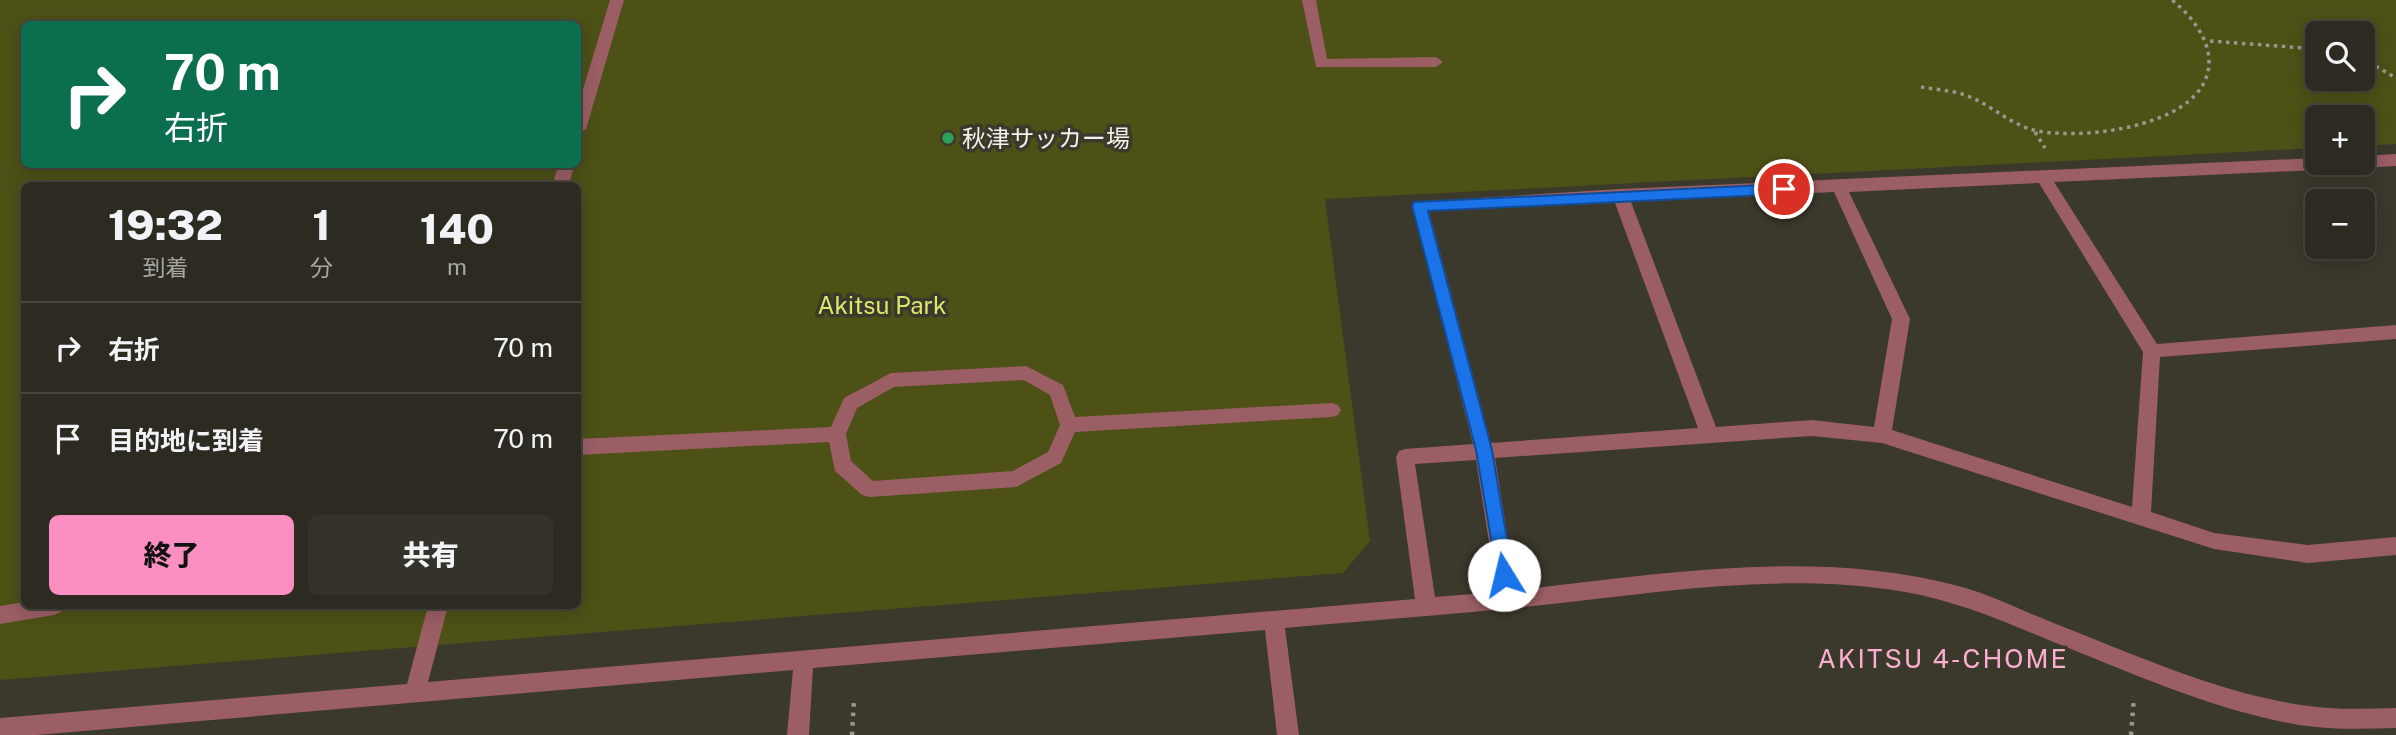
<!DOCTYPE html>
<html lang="ja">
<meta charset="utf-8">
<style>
:root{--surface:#2c2a21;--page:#34322a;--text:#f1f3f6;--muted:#a6a7a5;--line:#48463f;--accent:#fc8fc2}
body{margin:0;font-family:"Public Sans","Noto Sans JP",sans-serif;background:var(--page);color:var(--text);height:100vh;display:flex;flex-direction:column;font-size:26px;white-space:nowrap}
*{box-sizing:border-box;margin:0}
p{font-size:23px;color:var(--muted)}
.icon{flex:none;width:38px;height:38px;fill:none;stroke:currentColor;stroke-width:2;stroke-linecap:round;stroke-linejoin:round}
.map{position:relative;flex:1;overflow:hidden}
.details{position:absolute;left:21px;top:182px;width:560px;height:427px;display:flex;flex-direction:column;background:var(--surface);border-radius:10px;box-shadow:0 4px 18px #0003,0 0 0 2px var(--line)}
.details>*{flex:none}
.hud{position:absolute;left:21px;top:21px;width:560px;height:147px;border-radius:10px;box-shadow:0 4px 18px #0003,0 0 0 2px var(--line);background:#0b6e4f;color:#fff;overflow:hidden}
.tools{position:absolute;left:2305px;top:21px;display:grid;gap:14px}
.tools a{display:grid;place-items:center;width:70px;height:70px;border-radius:10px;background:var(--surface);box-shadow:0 4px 18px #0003,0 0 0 2px var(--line);font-size:35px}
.pin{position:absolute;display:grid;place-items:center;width:60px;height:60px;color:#fff;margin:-30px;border:4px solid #fff;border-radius:50%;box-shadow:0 2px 7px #0007}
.me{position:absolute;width:77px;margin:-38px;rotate:351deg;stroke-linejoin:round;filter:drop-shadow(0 0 5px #0008)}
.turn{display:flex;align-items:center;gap:24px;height:147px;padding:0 28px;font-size:32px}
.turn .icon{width:91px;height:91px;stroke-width:2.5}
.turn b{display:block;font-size:49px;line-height:60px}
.eta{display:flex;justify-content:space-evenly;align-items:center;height:119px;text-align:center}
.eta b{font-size:42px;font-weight:800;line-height:49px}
.cta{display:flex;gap:14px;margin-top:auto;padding:14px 28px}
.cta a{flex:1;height:80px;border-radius:10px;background:var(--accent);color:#111;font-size:28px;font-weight:800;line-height:80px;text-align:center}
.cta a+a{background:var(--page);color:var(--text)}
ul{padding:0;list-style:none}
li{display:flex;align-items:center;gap:21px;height:91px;padding:0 28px;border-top:2px solid var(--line)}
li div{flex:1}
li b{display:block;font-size:26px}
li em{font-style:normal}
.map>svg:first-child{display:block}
</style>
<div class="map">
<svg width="2396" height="735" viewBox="0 0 2396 735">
<rect width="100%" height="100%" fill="#3b382c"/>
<!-- green -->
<path fill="#4d5116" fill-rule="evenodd" d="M0,0H2396V144L2363,146L2362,117H2317V148L1325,199L1370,541L1343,573L0,680ZM24,24H578V164H24ZM2317,33H2362V79H2317ZM24,186H578V606H24Z"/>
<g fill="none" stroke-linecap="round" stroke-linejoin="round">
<!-- path-far1 -->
<path stroke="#9a978e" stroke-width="3.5" stroke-dasharray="3.5 4.5" stroke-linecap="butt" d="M2210,41L2317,49
M2362,58L2396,78
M1921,87C1936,90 1953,90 1968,96C1995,107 2015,129 2044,132C2082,137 2136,130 2170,113C2228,84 2215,35 2172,0
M2035,132L2045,148"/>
<!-- path -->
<path stroke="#9a978e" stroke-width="4.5" stroke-dasharray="3.5 6" stroke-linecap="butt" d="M852,735L854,699
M2131,735L2134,697"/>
<!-- minor -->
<path fill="#9b5e65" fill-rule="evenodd" d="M610,0H624L586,129L578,134V106Z
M1302,0H1316L1327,59L1436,57L1443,62L1436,67H1316Z
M2396,154V166L2362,168L2355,163H2362V156Z
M2317,158V163H2346L2338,169L2054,182L2157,344L2396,325V339L2160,357L2151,512L2214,533L2308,545L2396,537V555L2308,563L2214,549L1882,443L1812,436L1495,458L1516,590C1664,574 1817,547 1962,587C1994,596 2025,612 2056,624C2136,655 2216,692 2301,705C2333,710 2364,709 2396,708V728C2364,729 2331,730 2299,725C2212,710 2132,673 2051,641C2003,621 1957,601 1905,592C1788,572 1669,591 1552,604C1464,614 1374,620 1285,628L1299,735H1277L1265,630L813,668L809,735H787L793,670L37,735H0V718L407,684L428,606H448L428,682L1415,599L1396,457L1399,451L1405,449L1473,444L1412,206L1414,202L1620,189ZM2039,183L2143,352L2132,507L1892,430L1910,319L1849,192ZM1834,192L1892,319L1874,427L1812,420L1716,427L1631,202ZM1615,203L1698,428L1491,443L1429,211ZM1476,460L1497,592L1435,597L1415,464Z
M559,164H575L568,186H552Z
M1026,366L1063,385L1075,417L1332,403L1338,405L1341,410L1338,415L1332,417L1075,432L1061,463L1016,487L869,497L862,495L835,471L829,442L578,455V439L831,427L844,398L891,373ZM1024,380L1050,395L1060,425L1048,452L1013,471L873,481L851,461L846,434L857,408L894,387Z
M24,602V606H64L61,612L54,615L0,624V606Z"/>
</g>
<!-- route -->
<path fill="#1a73e8" stroke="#114b97" stroke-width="2" d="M1784,184L1791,189L1784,194L1428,211L1492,450L1513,575L1510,580L1504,583L1498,580L1476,450L1412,206L1414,202Z"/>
<!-- markers -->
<circle fill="#2e9e5b" stroke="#3b382c" stroke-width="2.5" cx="948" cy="138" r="7"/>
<g text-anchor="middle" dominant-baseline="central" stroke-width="7" stroke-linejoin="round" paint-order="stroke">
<!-- poi labels -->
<g font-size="24" fill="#f2f0e9" stroke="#3b382c" text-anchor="start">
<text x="962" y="138">秋津サッカー場</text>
</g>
<!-- park labels -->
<g font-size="24" fill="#dde76a" stroke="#3b382c">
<text x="882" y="305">Akitsu Park</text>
</g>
<!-- neighbourhood labels -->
<g font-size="26" letter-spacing="2" fill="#fcaed1" stroke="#3b382c">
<text x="1943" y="658">AKITSU 4-CHOME</text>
</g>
</g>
</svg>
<div class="tools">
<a><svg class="icon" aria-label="search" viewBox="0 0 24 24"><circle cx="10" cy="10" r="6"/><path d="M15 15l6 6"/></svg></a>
<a>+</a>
<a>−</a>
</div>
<div class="pin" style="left:1784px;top:189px;background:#d93025"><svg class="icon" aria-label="arrive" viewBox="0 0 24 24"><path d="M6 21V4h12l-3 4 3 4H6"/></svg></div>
<svg class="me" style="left:1504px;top:575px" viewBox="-20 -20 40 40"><circle r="19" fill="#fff"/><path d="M0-13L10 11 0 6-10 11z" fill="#1a73e8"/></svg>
<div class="hud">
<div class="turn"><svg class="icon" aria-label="right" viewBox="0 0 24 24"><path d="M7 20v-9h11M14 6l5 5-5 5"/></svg><div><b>70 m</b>右折</div></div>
</div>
<section class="details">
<div class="eta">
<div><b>19:32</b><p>到着</p></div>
<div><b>1</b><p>分</p></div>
<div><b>140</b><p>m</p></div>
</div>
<ul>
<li><svg class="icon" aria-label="right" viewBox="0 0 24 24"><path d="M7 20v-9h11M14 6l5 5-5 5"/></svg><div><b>右折</b></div><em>70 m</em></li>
<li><svg class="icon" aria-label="arrive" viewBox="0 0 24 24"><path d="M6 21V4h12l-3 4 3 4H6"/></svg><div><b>目的地に到着</b></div><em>70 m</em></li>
</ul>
<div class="cta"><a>終了</a><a>共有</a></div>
</section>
</div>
